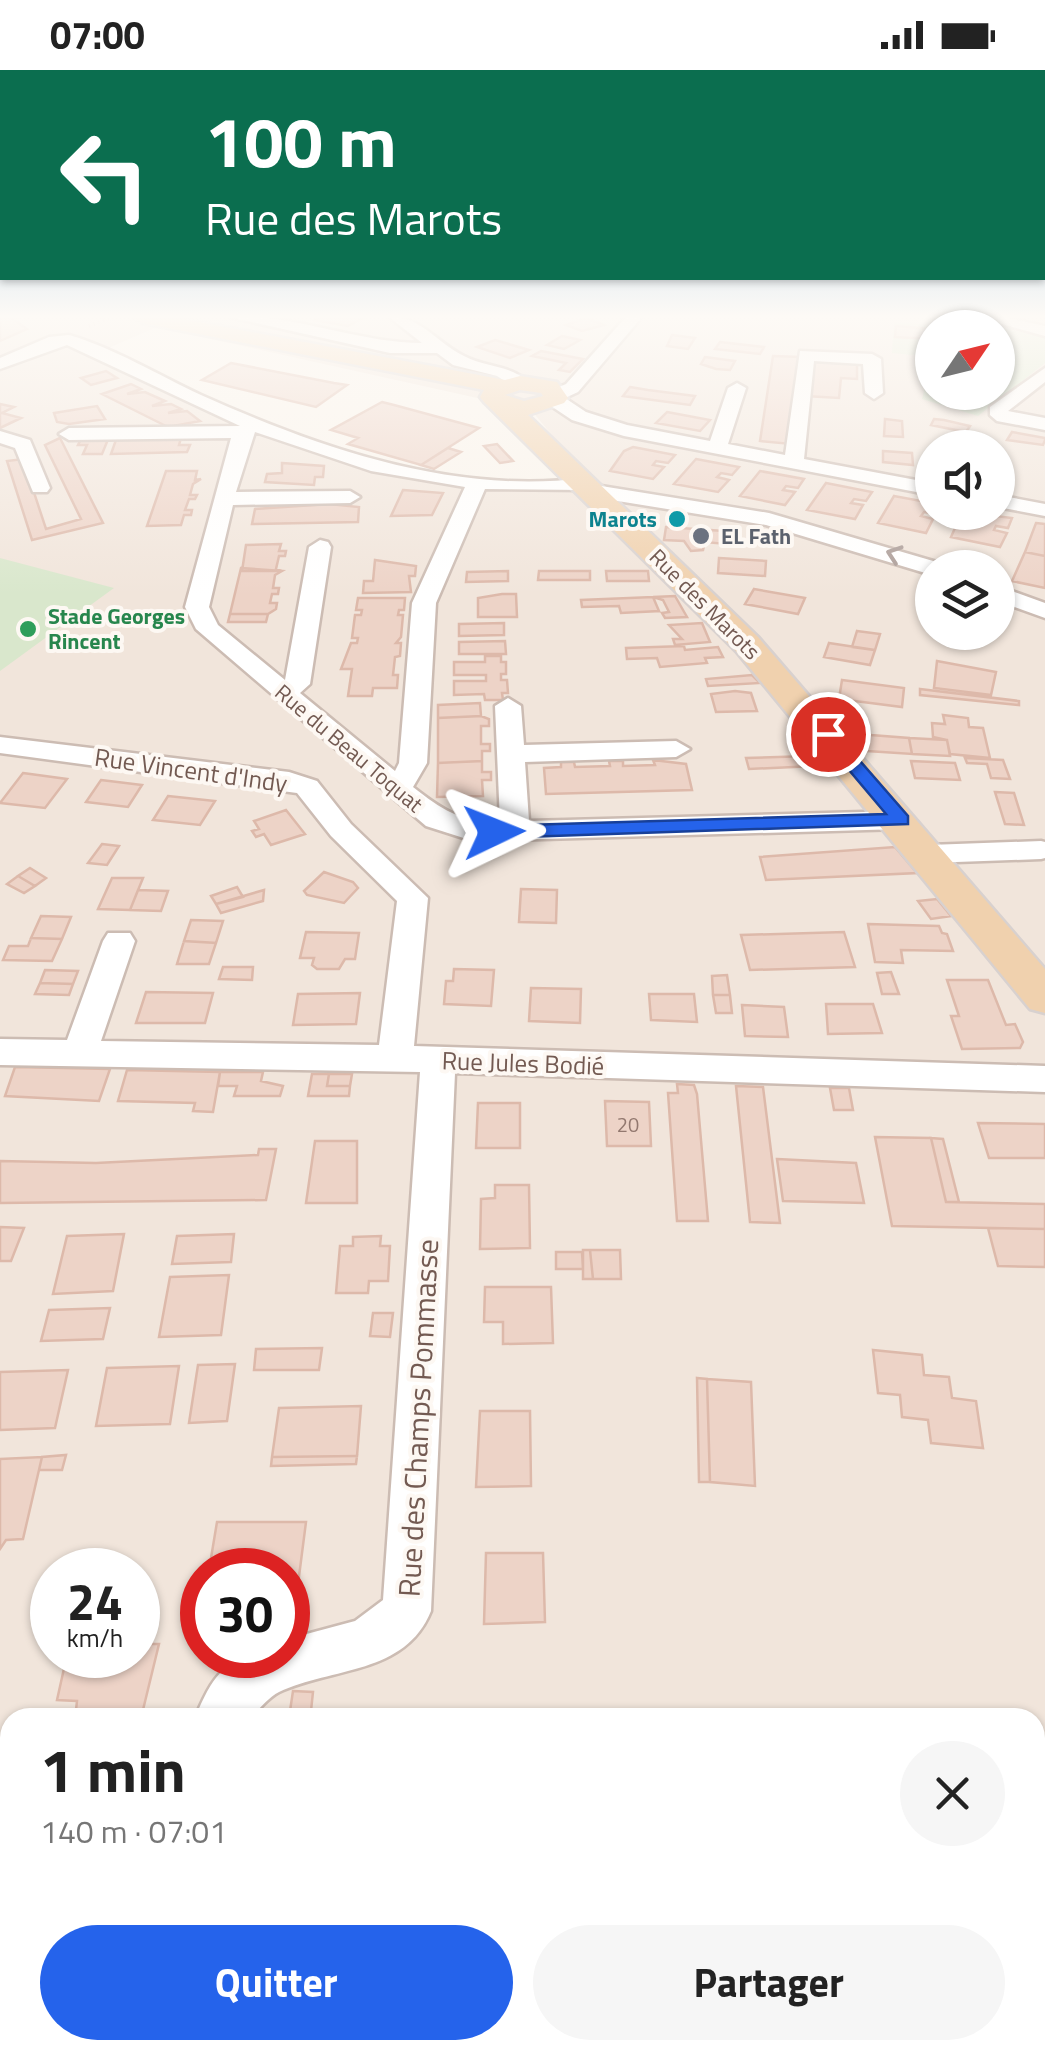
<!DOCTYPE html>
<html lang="fr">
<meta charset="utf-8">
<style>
:root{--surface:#fff;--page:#f6f6f6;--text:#222;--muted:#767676;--accent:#2563eb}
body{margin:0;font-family:"Titillium Web",sans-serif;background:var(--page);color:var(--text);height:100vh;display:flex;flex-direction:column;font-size:38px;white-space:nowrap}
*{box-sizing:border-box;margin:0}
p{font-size:32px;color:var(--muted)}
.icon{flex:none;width:55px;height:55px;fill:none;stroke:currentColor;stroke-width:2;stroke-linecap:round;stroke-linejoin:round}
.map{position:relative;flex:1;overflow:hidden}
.details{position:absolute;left:0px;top:1638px;width:1045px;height:352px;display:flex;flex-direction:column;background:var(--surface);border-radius:30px 30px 0 0;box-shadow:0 2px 8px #0004}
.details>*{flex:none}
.guide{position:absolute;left:0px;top:0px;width:1045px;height:210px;box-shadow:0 2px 8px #0004;background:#0b6e4f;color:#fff;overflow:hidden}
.needle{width:65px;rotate:55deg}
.fabs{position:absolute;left:915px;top:240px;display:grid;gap:20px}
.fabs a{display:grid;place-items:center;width:100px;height:100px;border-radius:50%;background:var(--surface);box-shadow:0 2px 8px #0004;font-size:50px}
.speed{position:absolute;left:30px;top:1478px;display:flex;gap:20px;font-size:50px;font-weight:700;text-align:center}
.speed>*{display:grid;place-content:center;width:130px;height:130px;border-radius:50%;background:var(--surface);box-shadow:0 2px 8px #0004;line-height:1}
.speed small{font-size:25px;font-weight:400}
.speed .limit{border:15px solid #d22;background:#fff;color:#111}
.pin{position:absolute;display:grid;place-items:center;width:85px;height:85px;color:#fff;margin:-42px;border:5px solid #fff;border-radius:50%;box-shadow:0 2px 10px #0007}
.me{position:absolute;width:110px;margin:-55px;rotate:88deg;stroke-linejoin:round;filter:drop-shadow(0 0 8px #0008)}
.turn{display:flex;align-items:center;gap:35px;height:210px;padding:0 40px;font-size:45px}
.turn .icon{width:130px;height:130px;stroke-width:2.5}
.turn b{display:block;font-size:70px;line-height:85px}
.round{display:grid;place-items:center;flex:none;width:105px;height:105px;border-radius:52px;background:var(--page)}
.overview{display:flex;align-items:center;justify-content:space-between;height:170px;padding:0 40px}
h1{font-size:60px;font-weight:700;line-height:75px}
.button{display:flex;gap:20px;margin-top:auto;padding:20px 40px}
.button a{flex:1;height:115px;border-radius:60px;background:var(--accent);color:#fff;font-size:40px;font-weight:700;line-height:115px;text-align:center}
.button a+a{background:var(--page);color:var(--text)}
.status{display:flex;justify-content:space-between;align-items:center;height:70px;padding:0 50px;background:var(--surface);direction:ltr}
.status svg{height:28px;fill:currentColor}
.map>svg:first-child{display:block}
</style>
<div class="status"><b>07:00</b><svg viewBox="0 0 49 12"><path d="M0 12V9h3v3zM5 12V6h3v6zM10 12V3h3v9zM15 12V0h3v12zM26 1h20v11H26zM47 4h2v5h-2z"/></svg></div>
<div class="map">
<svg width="1045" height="1988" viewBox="0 0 1045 1988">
<rect width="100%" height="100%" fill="#faf4ec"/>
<!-- residential -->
<path fill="#f1e5db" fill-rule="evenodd" d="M0,247H1045V1988H0ZM157,257L531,340L595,417L423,402L275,358L106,279ZM932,258H998V322H932ZM932,378H998V442H932ZM932,498H998V562H932ZM52,1500H138V1585H52ZM202,1500H288V1585H202ZM10,1648H1035V1980H10Z"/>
<!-- green -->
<path fill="#d9e7cc" d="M973,250L1045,268V293L978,346L922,329L932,287L892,283L894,252L958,257L932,258V322H998V258L964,257Z
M0,488L114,518L0,601Z"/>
<!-- building -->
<path fill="#edd3c7" stroke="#ddb9aa" stroke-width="2.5" d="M0,247H19L13,249L27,259L0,271Z
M320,247H365L348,256L315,250Z
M586,248L604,255L582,261L566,255Z
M896,256L932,259V269L895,267Z
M672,265L695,268L688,279L667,276Z
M562,266L580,270L564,279L547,275Z
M495,270L529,280L510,288L477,277Z
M720,272L764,277L760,284L715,279Z
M541,281L583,289L570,302L559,300L566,293L532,286Z
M773,286L800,287L791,374L760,371Z
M705,287L735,291L730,300L716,299L701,294Z
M813,291L857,294V309L841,308L839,328L806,326Z
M231,293L334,313L347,315L316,337L202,310Z
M106,301L117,308L91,315L81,308Z
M131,314L141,319L127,324L145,322L165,331L152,336L171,334L181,339L168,343L187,341L200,351L168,357L102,324Z
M630,317L648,320L695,326L690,335L623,326Z
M382,332L394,335L479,358L421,395L348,374L358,368L331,360Z
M0,334L14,337L2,343L21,348L0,358Z
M97,336L105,349L69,354L57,352L54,343Z
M667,342L710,350L700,361L656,353Z
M885,349L902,351L903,367L884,366Z
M934,349L944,350L970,356L966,362L931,355Z
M1012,362L1045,368V370L1043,375L1007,370Z
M109,367L102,384H83L87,375H78L81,369Z
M117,367L181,368L179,375H190L187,382L111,384Z
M60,368L103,453L32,470L7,391L23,389L46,459L81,449L45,375Z
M497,374L513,391L500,393L484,376Z
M633,377L675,385L668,393L656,391L653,395L664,397L653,409L610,401L624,381Z
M448,378L461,382L434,399L421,395Z
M883,381L912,383L913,395L883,392Z
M696,389L739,397L732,405L721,403L717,407L729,410L718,422L674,414Z
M282,393L324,396L323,407H315L314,415L265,412L267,404L282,403Z
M166,401H197L195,410L201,409L193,414L190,425H197L195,429H189L185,440H192L191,445H184L181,455L147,456Z
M760,401L804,409L798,418L786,416L783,420L795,422L785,435L740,426Z
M826,413L872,422L866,431L854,429L851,433L863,435L855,449L807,440Z
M403,420L443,423L432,445L391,446Z
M894,426L932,433L936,444L924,442L921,446L933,449L926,463L878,453Z
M329,434L359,437L358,452L252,454L255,439Z
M962,442L1012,448L1008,458L996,456L994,460L1007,463L1000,477L951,467Z
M1036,453L1045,454V486L1025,482Z
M666,457L738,462L737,475L705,472L703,480L691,481L684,471L664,470Z
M281,474L279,481H286L285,486H279L276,499L282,501H242L246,475Z
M1025,482L1045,486V518L1012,511Z
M719,488L766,491L765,506L718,503Z
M375,490L416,496L415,506H409L411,522L363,523L364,511H373Z
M241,498L282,501L275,505L273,518H279L278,524H272L270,533H277L276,539L268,544H230Z
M508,501V511L466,512L467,502Z
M539,501H590V510H538Z
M606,501H648L649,511H607Z
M754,519L805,528L798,544L745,534Z
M502,524H516L517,547H478V528Z
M675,526L687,547L665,548L662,543L669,542L663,530L653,527Z
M653,527L659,541L621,543L619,536L582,537L581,530Z
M358,528H405L404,540H399L398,545H403L401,567L396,573H401L400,586L395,587L393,605H398L397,618H373L372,626H348L352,599H341L351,573H357L358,568H352L355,545H361L362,540H356Z
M230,544H268L266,552H228Z
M504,553V565L459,566V554Z
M702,553L710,572L675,575L673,569H682L669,555Z
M857,561L880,564L875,580L852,577Z
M505,571L506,584H459V572Z
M829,573L875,580L870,595L824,587Z
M684,576L685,580L718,577L723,587L705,588L707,593L660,597L657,588L627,589L626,578Z
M485,586H501V592H506V604H501V610H507L508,623H502L503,630H485L484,624L454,625V611H486V605H454V592H485Z
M937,591L996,602L991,625L934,618Z
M752,605L760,613L708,616L706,609Z
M842,610L904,618L902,637L839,629Z
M920,619L1019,631V635L920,625Z
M735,621L751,623L757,641L716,642L711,624Z
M480,633L481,646L438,648V635Z
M849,642L871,665L909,668L912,684L867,681L834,645Z
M943,645L968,648L969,657L983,658L990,688L950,684L947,670L933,667L932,653L945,654Z
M481,646L489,649V656H481V674H490V681H482V691L438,693V648Z
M909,668L947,670L950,686L912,684Z
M810,686L814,696L749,699L746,688Z
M965,688L1003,690L1010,709L991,708L987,694L967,693Z
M653,690L686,694L692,720L546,724L544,698L561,697V692H574L575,697L610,696L609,691H623V696L655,695Z
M482,691V702H491V710H482L483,726L437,727L438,693Z
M911,691L955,693L960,710L915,708Z
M23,703L67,709L45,738L0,733Z
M101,710L142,715L128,737L86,732Z
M995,722L1014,723L1024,755L1005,754Z
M168,726L215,731L200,755L153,750Z
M286,740L305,764L271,775L264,764L256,767L252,761L259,759L254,751Z
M102,774L119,776L107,795L88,793Z
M895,777L917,803L766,810L760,787Z
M30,798L46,808L35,816L18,806Z
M324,802L353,812L358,818L344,833L307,825L304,821Z
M18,806L35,816L24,823L7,814Z
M112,808H143L130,840L98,839Z
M237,817L243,827L216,834L211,826Z
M521,819L557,820L556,853L519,852Z
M138,820L168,821L161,841L130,840Z
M264,820L263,831L221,843L216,834Z
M937,829L951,846L931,849L918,831Z
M41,846L71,847L62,869L31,868Z
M191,850L223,851L216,873L184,871Z
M868,854L939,856L942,863L947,864L953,881L901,880L903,893L875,892Z
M306,862L359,863L355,889H345L339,899H317L312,895L314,888H300Z
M844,862L855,897L750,900L741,865Z
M31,868L62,869L52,891L3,890L9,876H28Z
M184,871L216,873L209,894H177Z
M223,897H253L252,910L219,909Z
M454,899L494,900L491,936L444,934L446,911H453Z
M45,900L78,901L73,914L40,913Z
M891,902L899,924H882L877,903Z
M727,905L730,925H713L712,906Z
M947,910H988L1006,955L1015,954L1023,972L1020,978L962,979L951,946H959Z
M40,913L73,914L69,925L35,924Z
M531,918L581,919L580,953L529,951Z
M146,922L213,923L205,953H136Z
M360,923L356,954L293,955L298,924Z
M649,924H694L697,952L651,950Z
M713,925H730L732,943H716Z
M826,934H873L882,963L828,964Z
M742,935L784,937L788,967L745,966Z
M15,997L110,999L99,1031L5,1026Z
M127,1000L220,1002L213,1042L193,1041L195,1033L118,1031Z
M220,1002H263L261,1011L283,1016L280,1026H234L237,1016H218Z
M312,1004H329L327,1016H350L349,1026H308Z
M329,1004H352L350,1016H327Z
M677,1014L694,1015L697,1024L708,1151H677L668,1023H678Z
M736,1016L763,1017L780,1153L750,1152Z
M830,1018H849L853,1040H834Z
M605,1031L649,1032L651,1076H607Z
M478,1033H520V1078H476Z
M978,1053L1045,1054V1088H989Z
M875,1067L931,1068L946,1132L1045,1134V1159L892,1156Z
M931,1068L943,1069L959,1132H946Z
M315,1071H357V1133H306Z
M259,1079H276L266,1130L0,1133V1091L96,1093L258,1085Z
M777,1089L856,1093L864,1133L783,1131Z
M495,1115H529L530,1178L480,1179L481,1129L495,1128Z
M0,1157L24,1158L11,1191H0Z
M988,1158L1045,1159V1197L998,1196Z
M124,1164L113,1221L53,1224L67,1166Z
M234,1164L231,1192L172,1194L177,1166Z
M381,1166L380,1176H390L388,1211H369L368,1223H336L340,1176H353V1167Z
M583,1180H590L593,1209H583Z
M590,1180H620L621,1209H593Z
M556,1182H582L583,1199H556Z
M229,1205L221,1265L159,1267L170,1207Z
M485,1217H551L553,1273L503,1274V1252H484Z
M110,1238L103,1269L41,1271L49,1240Z
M373,1243H393L390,1267L370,1266Z
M322,1278L319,1300H254L256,1279Z
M873,1280L922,1285L924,1305L949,1307L952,1328L976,1331L983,1378L931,1373L928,1350L902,1347L900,1325L878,1323Z
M235,1294L227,1351L189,1353L198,1295Z
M179,1296L170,1354L96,1356L107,1298Z
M68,1300L55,1358L0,1360V1302Z
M697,1308L707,1309L710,1412H699Z
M707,1309L751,1312L755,1416L710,1412Z
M361,1336L357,1386L272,1387L279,1338Z
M480,1341H530L531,1416L476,1417Z
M66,1385L62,1400H39L42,1387Z
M357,1386L356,1394L271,1396L272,1387Z
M42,1387L23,1469L6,1470L0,1479V1389Z
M217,1452H306L297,1522H288V1500H209Z
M486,1483H543L545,1552L484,1554Z
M138,1574H159L141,1648H95L97,1640H76L77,1631L57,1630L67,1585H138Z
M293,1621L313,1622L311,1641H290Z
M0,1788L10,1790V1862L0,1860Z
M1035,1962L1045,1963V1988H1031Z
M304,1980H332L331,1988H303Z"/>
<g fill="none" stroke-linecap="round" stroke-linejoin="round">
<defs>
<path id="minor" d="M229,247C293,243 357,273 422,273L389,247C420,245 437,273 464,286C486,298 510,294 529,313L514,317L497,306L453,295L437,283H390Z
M626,247H642L578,322L565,328L586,342L627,355L710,371L728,318L737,313L746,318L728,374L785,385L800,281L872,284L881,289L883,323L874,329L865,323L863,294L814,291L804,389L932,413V425L624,366L572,350L548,334L550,321L566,314Z
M977,247H1004L1045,256V266Z
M69,265C114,278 158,305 201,325C319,378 453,425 585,408L595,415L769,443L940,493L943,498H932V505L766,455L593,427L583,420L485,419L436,533L427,693L413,717C442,740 462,753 500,752L495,636L508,628L521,636L524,675L676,671L690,679L676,687L525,692L529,751L901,741L915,750L901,759L473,771L426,756L196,559L185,537L231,368L69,370L59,364L69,358L240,356L67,275L0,299V288L49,267ZM255,362L371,401L465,417L412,533L399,693L395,701L300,623L310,614L331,477L328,472L320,470L309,477L285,610L218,555L209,537L233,435L350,433L360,427L350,421L236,422Z
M1045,298V312L1008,341L1045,348V360L997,351L990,345V337Z
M0,361L30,370L50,418L47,422H33L15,378L0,373Z
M998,425L1045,434V446L998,437Z
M998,516L1045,533V548L998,531Z
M0,667L289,702L317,711L351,754L428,828L414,976L1045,996V1022L455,1003L431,1541C405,1605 332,1597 279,1622C267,1628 259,1641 249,1647C239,1653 207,1648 195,1648C217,1594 231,1585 288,1585V1569L355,1551L383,1530L420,1002L0,995V969L67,970L103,871L108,863H130L135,871L101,971L379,975L397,831L331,766L297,723L0,683Z
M1041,771L1045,772V788L1041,789L929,793L914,784L929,775Z
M1035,1803L1045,1805V1861L1035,1859Z
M133,1980H193L192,1988H132Z
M509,1980H580L576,1988H506Z
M691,1980H751L753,1988H693Z
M816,1980H884L887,1988H820Z"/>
<path id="major" d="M133,247H172L505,310L520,306L557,312L568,328L564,333L528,345L758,567L1045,899V943L1030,939L736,581L484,332L480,327L484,320L143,253ZM520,320L541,323L543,326L524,331L505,325Z"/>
</defs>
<!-- minor casing -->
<use href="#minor" stroke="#ccbcb3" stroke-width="5"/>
<!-- major casing -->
<use href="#major" stroke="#d8d1cf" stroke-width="5"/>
<!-- path -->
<path stroke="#d2b6aa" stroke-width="4" stroke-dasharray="1 4" stroke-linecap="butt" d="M89,256L111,247"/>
<!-- minor -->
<use href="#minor" fill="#fff" fill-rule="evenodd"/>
<!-- major -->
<use href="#major" fill="#f0d1ae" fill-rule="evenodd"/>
</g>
<!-- one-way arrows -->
<defs><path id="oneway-chevron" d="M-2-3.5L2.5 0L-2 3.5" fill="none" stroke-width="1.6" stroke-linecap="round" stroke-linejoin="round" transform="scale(2.5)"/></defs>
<use stroke="#ab9c97" href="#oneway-chevron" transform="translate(894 484) rotate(-161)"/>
<!-- sky -->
<linearGradient id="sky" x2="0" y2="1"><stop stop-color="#99c6e6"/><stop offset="0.47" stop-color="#fdfaf6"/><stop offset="1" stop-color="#fdfaf6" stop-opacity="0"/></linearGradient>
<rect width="1045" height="525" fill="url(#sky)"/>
<!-- route -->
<path fill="#2563eb" stroke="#184099" stroke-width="2.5" d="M822,661H834L908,746V754L494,768L484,762L494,756L886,744L822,668Z"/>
<!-- markers -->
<circle fill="#0f9aa8" stroke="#fdf8f3" stroke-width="4" cx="677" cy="449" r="10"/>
<circle fill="#6b7280" stroke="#fdf8f3" stroke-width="4" cx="701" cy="466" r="10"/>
<circle fill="#2e9e5b" stroke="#fdf8f3" stroke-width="4" cx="28" cy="559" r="10"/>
<g text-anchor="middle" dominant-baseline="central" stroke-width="8" stroke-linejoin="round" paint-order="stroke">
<!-- number labels -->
<g font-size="20" fill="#92786f">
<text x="628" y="1054">20</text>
</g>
<!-- far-culture labels -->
<g font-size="22" font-weight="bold" fill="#0d838f" stroke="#fdf8f3" text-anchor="end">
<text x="657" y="449">Marots</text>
</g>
<!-- far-worship labels -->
<g font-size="22" font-weight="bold" fill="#5b616d" stroke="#fdf8f3" text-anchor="start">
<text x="721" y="466">EL Fath</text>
</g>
<!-- far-street labels -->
<g font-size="22" fill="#735a52" stroke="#fdf8f3">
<text transform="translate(705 534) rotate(45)">Rue des Marots</text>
<text transform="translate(349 678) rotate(40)">Rue du Beau Toquat</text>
</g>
<!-- far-leisure labels -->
<g font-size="22" font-weight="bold" fill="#27864d" stroke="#fdf8f3" text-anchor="start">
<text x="48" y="546">Stade Georges<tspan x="48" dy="25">Rincent</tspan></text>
</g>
<!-- street labels -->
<g font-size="25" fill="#735a52" stroke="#fdf8f3">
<text transform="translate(191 700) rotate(8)">Rue Vincent d'Indy</text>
<text transform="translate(523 993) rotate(2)">Rue Jules Bodié</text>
</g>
<!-- near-street labels -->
<g font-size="30" fill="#735a52" stroke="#fdf8f3">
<text transform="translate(418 1348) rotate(-87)">Rue des Champs Pommasse</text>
</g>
</g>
</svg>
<div class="fabs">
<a><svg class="needle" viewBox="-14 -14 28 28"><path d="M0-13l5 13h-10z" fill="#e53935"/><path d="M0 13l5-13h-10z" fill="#767676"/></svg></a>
<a><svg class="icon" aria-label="sound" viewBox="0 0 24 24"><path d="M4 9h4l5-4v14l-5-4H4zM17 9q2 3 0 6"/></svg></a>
<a><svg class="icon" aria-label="layers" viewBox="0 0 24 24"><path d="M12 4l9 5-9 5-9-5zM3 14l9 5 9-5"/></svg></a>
</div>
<div class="speed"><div>24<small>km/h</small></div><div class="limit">30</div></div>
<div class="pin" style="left:828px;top:664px;background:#d93025"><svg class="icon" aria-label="arrive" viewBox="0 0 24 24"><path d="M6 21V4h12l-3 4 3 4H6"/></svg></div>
<svg class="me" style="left:494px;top:762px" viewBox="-20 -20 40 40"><path d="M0-17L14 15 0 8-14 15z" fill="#2563eb" stroke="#fff" stroke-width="4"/></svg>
<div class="guide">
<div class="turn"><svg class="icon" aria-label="left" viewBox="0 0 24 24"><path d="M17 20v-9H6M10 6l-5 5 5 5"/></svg><div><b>100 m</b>Rue des Marots</div></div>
</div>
<section class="details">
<div class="overview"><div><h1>1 min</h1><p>140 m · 07:01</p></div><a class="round"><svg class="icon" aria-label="close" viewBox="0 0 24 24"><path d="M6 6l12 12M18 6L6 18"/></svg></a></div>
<div class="button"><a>Quitter</a><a>Partager</a></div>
</section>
</div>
